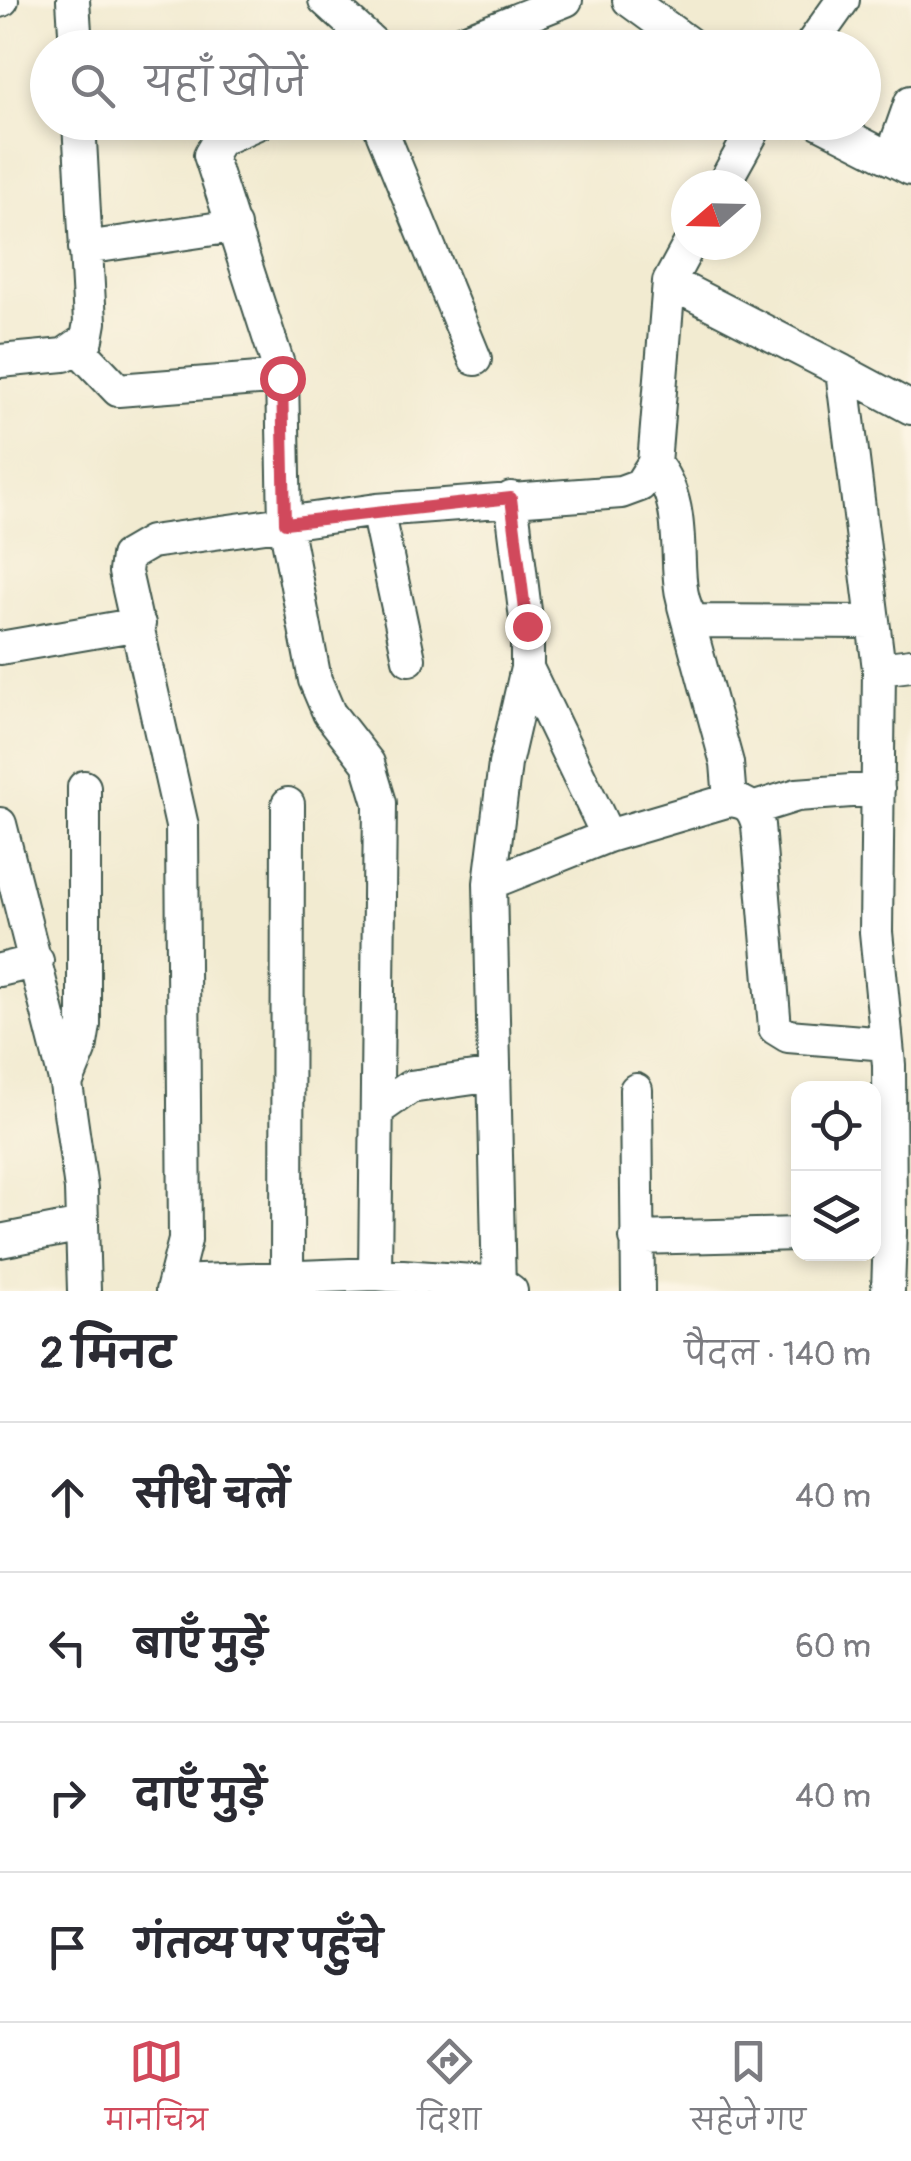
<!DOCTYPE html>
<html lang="hi">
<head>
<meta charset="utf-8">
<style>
	:root { --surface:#fff; --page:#f2f2f3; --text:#2b2b33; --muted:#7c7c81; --line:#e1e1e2; --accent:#d1495b }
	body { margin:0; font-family:Pangolin,"Playpen Sans Deva",sans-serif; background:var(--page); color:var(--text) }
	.controls { position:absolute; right:30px; bottom:30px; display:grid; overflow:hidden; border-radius:20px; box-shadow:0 5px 15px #0003 }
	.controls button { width:90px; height:90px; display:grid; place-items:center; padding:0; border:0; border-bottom:2px solid var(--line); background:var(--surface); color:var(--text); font:50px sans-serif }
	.compass { position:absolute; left:671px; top:170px; width:90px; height:90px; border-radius:50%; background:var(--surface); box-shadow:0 5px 15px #0003; rotate:250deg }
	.stop { position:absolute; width:30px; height:30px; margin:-22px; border:8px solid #d1495b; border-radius:50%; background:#fff }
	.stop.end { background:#d1495b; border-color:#fff; box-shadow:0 2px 10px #0008 }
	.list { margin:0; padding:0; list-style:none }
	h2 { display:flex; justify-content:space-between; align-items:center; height:130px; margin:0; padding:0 40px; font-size:42px }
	h2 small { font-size:32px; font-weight:400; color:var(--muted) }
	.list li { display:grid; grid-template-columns:65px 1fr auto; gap:30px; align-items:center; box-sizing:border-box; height:150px; padding:0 40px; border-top:2px solid var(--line) }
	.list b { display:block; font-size:38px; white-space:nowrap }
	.list em { font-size:32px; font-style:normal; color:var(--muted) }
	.icon { flex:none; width:55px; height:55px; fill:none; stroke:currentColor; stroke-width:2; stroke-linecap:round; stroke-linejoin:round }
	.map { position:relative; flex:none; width:911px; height:1291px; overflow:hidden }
	.search { position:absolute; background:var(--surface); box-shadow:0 5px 15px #0003; left:30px; right:30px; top:30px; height:110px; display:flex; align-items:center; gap:25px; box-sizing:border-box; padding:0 35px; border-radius:55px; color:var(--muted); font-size:38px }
	.sheet { height:730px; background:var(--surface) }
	nav { display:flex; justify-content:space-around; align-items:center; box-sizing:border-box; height:140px; border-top:2px solid var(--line); background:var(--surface); font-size:28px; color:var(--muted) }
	nav a { display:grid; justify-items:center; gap:5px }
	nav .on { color:var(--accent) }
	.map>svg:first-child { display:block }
</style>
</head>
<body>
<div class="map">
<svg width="911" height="1291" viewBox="0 0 911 1291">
	<rect width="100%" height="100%" fill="#fcf5e5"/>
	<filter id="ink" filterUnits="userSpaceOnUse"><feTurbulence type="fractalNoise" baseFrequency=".01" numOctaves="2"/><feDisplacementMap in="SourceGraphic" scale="20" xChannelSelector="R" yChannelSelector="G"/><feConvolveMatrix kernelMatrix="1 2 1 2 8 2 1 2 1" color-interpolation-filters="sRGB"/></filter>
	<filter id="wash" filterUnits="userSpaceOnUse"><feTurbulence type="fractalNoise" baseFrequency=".0048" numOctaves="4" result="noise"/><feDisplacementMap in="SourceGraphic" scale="40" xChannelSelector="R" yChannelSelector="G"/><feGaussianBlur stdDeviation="2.25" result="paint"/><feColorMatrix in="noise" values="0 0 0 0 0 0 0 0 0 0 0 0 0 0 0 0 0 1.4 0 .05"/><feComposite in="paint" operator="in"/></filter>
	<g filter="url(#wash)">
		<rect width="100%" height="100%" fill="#f2ebd1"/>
	</g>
	<g filter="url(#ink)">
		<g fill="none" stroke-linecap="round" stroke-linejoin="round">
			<g stroke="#3f574c" stroke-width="36">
				<path id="minor" d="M73 0 76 48
					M325 0 378 48
					M629 0 695 48
					M0 1 2 0
					M446 48 566 0
					M809 48 843 0
					M260 122 219 140 210 155 282 377 285 523 315 680 329 713 368 763 380 803 375 1274
					M378 122 475 359
					M819 122 911 169
					M891 159 911 102
					M723 185 758 122
					M85 248 234 226
					M669 282 842 371
					M78 348 118 390 282 377
					M0 361 64 355 87 339 90 322 79 122
					M654 463C696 514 664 587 694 621L873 622
					M377 510 409 659
					M684 606 727 763 730 800
					M0 648 139 624
					M527 668 608 836
					M879 669 911 665
					M752 809 797 795 878 789
					M0 824 66 1084 81 1189 84 1291
					M490 883 608 836 730 800C748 802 753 808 758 825L775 1028 788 1036 887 1044
					M0 970 37 961
					M66 1084 80 1050 84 1025V787
					M636 1090 638 1291
					M377 1110 410 1087 495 1075
					M874 1233H890L888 1291
					M890 1233 889 1065 876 932 879 669 842 371 911 408
					M636 1238 798 1234
					M0 1241 82 1225
					M287 1277 288 804
					M176 1282 375 1274 500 1283 511 1291
					M172 1291 185 1240 182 826 125 572 127 556 151 542 377 510 621 492 640 485 654 463 669 282 689 245
					M499 1291 490 883 505 764 527 668V627L511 498"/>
			</g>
			<use href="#minor" stroke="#fff" stroke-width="32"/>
		</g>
	</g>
	<g fill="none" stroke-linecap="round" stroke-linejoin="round" filter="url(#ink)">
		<path stroke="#d1495b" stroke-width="12" d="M282 378 285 523 511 498 527 626"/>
	</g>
</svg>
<div class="controls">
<button><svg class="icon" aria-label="locate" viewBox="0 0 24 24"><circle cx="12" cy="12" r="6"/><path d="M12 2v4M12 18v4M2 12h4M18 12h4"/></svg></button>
<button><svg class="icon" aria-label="layers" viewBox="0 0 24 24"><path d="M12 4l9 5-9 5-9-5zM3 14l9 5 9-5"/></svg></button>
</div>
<svg class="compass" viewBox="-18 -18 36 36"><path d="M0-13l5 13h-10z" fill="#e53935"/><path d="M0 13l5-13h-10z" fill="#7c7c81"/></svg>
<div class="stop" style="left:282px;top:378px"></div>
<div class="stop end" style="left:527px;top:626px"></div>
<div class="search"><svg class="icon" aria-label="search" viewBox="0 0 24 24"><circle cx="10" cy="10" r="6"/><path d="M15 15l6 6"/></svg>यहाँ खोजें</div>
</div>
<section class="sheet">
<h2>2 मिनट<small>पैदल · 140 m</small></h2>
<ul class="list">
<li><svg class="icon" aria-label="ahead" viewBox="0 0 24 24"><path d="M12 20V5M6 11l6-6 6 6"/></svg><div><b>सीधे चलें</b></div><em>40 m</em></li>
<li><svg class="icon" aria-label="left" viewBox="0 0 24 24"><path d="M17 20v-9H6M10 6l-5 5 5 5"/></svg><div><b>बाएँ मुड़ें</b></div><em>60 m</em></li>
<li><svg class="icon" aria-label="right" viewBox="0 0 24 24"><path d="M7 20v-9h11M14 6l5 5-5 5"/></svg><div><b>दाएँ मुड़ें</b></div><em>40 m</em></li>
<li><svg class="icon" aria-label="arrive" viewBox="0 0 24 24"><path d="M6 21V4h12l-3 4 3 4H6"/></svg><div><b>गंतव्य पर पहुँचे</b></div></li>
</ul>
</section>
<nav>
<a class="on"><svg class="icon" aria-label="map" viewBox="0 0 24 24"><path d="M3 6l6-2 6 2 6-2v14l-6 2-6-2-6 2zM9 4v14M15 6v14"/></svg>मानचित्र</a>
<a><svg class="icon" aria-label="directions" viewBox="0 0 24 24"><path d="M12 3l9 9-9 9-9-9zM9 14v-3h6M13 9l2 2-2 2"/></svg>दिशा</a>
<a><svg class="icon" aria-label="saved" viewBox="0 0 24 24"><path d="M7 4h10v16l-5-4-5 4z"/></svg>सहेजे गए</a>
</nav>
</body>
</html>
